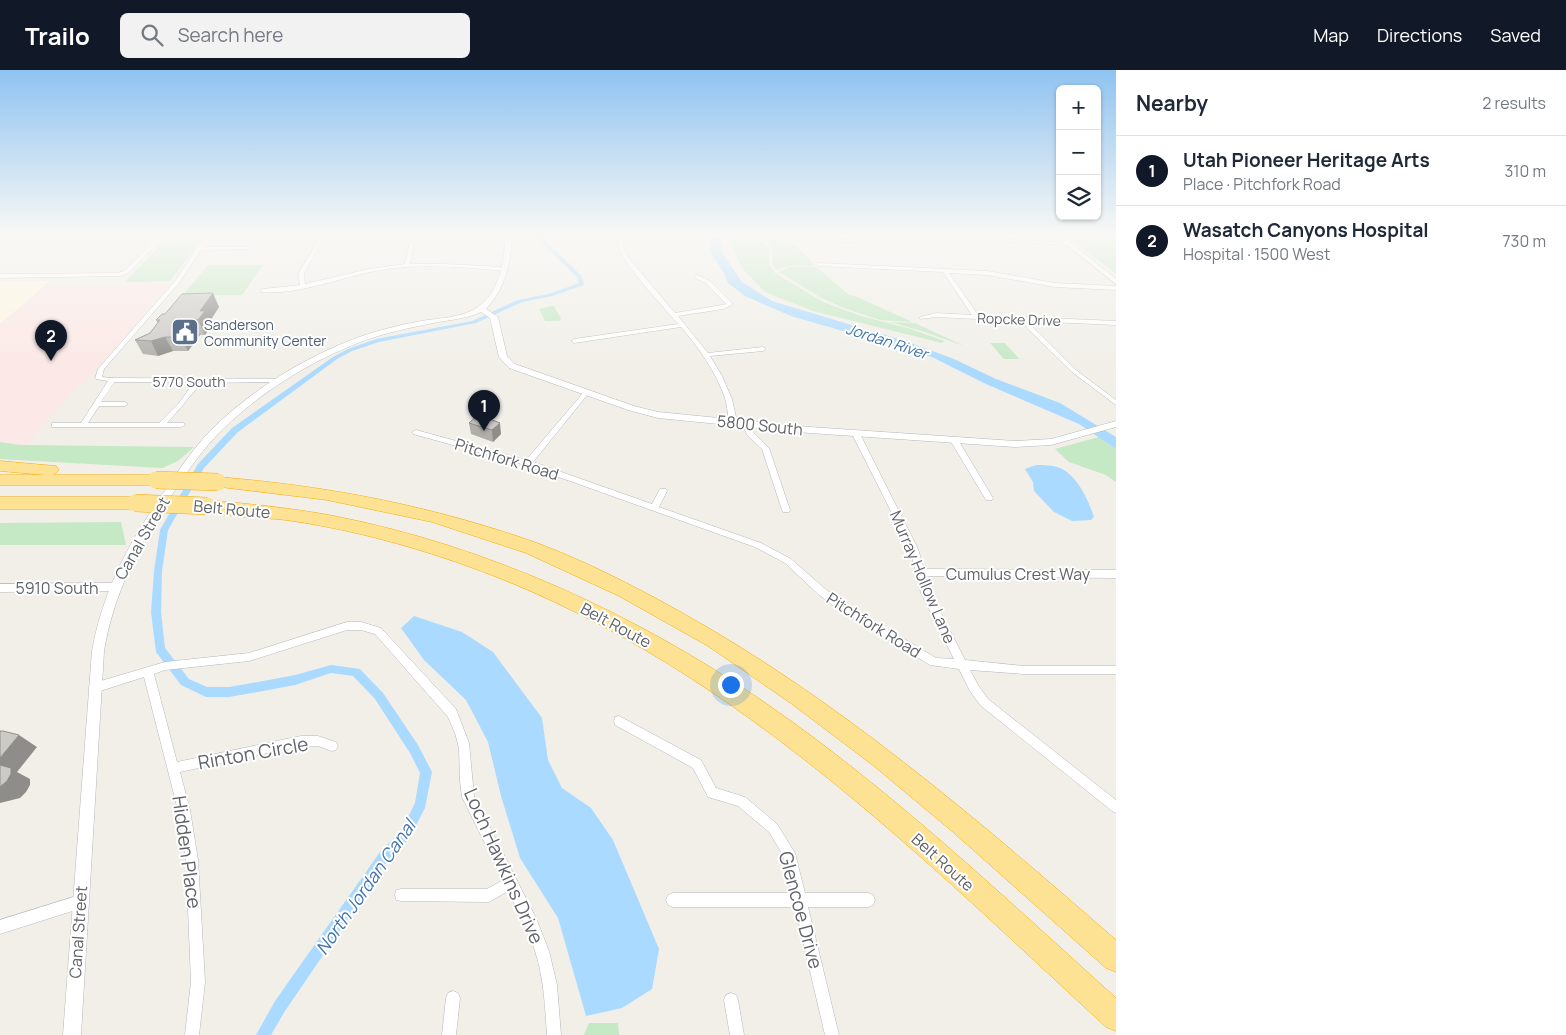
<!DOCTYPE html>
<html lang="en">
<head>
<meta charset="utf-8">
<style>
	:root { --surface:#fff; --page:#f2f2f3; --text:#1f2937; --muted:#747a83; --line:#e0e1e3; --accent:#111827 }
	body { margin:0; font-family:Manrope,sans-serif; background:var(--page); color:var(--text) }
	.controls { position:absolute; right:15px; top:15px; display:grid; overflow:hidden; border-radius:8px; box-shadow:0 1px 4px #0004 }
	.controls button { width:45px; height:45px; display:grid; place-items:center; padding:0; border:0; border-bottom:1px solid var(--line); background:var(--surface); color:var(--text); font:25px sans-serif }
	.you { position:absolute; left:730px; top:614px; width:18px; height:18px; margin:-12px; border:4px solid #fff; border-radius:50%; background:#1a73e8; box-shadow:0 0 0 8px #1a73e833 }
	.badge { display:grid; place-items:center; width:32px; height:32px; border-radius:50%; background:var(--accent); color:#fff; font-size:16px; font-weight:700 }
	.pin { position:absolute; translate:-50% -41px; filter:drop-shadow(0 1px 2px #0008) }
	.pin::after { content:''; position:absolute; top:26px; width:18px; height:15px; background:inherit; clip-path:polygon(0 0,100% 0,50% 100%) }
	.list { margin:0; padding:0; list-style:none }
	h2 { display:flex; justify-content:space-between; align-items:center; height:65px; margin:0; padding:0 20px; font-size:21px }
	h2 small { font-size:16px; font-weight:400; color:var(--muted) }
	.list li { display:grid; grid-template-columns:32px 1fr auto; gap:15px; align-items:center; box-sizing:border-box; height:70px; padding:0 20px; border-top:1px solid var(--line) }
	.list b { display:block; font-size:19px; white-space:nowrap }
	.list p { margin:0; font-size:16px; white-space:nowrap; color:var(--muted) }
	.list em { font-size:16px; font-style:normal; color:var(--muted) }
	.icon { flex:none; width:28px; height:28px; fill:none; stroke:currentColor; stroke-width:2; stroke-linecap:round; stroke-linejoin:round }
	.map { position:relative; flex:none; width:1116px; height:965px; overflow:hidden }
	header { display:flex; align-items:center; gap:30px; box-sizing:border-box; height:70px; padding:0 25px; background:var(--accent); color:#fff }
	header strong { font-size:24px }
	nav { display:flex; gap:28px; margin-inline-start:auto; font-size:18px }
	.search { width:350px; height:45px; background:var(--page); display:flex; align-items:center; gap:12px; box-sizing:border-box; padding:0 18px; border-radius:8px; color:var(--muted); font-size:19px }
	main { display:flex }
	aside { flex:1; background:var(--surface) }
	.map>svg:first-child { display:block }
</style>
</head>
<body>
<header>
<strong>Trailo</strong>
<div class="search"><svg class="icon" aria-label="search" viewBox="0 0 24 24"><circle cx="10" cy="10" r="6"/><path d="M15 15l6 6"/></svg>Search here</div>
<nav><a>Map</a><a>Directions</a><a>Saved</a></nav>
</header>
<main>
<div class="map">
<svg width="1116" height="965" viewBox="0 0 1116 965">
	<rect width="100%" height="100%" fill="#f1efe8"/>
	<path fill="#fef7e0" d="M0 211H50L0 254Z"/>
	<path fill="#fce8e6" d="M47 214H170L84 313 77 317 25 375 0 372V254Z"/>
	<path fill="#c5e8c5" d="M171 164H206L170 211 125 212Z
		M727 164H755C765 179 772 171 769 194L775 203 823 232 861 246 911 259 944 271 942 273 813 241 765 222 743 199Z
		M758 164C791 164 794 173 815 196H789L776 200 772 194C774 171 770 179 758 164Z
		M1075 166 1116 168V204L1069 167Z
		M208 195H263L242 225H183Z
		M790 197H817L849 225 855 226 912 252 880 250 841 237 818 226 779 202Z
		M551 236H554L561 249 559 251H545L539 239Z
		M890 252 915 253 964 276 922 261Z
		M990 273H1005L1019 289H1004Z
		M1099 367 1116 379V412L1106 405 1069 392 1055 379Z
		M0 372 20 375 194 377 178 391 162 398 0 389Z
		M121 452 126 475H0V453Z
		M589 953H618L619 965H584Z"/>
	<path fill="#aadaff" d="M709 164H718L723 184 742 212 772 231 908 272 954 289 996 309 1060 333 1116 367V379L1079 354 986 314 932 287 791 246 745 226 728 213 724 203 711 183Z
		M1036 395C1044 395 1053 395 1060 398 1077 405 1089 431 1094 447L1091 450 1072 451 1054 442 1034 421 1033 412 1025 399Z
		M414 546 462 562 493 582 542 648 548 690 562 718 591 738 613 770 659 879 652 919 622 938 586 946 558 848 520 788 501 726 488 672 466 630 424 590 401 558Z"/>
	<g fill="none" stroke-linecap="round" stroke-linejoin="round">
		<path fill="#aadaff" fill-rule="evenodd" d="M533 164H538L581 205 584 215 552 226 522 232 476 253 379 272 352 281 337 289 238 362 204 398 168 460 162 501 161 542 165 578 189 609 207 617H229L258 612 295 605 331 595 360 599 383 623 418 675 432 702 425 738 409 769 388 790 285 941 271 965H256L275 931 380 782 401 761 415 733 420 703 410 683 375 629 353 606 331 603 295 615 258 622 229 627H206L181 615 156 582 151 542 154 501 160 460 198 394 232 358 333 287 348 279 376 269 472 251 518 230 549 224 579 213 577 207Z"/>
		<g stroke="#b5b8bc" stroke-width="1">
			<path id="minor" d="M163 164H168L128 203 120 206 0 208V204L117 203 124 201 156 169 0 168V166L159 167Z
				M209 164H214L203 177H249L255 170 254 164H258L259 170 250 179 201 180 179 213 104 299 102 307 112 308 280 309 282 310V312L201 313 183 335 167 353H184L185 355 181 357H52V353H81L108 311 96 309 95 308 98 299 175 211 197 178ZM114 312H194L179 333 159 353H88L99 336H125L128 334 125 332H101Z
				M322 164H326L304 204 305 214 369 199 405 194 409 175 405 171H388V169H406L414 174 410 194H444L504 197 507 199 504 201C463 197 422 193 381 200 345 206 296 226 261 222V220L263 219 300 215 298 204Z
				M621 164H625L623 175 627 186 675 243 722 235 726 234 706 213 695 208V206L697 205 710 211 732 233V235L723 239 678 246 708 283 763 277 766 279 763 281 710 286 722 306 732 329 737 352 736 354H730L729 352C728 344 727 336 725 328 716 302 699 278 681 257L574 273 571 271 574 269 678 254C666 239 621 193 619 176 618 172 620 168 621 164Z
				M877 164H881L883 172 873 173 790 170 788 169 790 168 873 171 878 170Z
				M925 165 1068 173 1070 174 1068 175 923 167V166Z
				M820 193 987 201 1055 213 1116 216V220L1055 217 987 205 949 203 978 245 1116 251V255L1027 251 1076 300 1116 330V335L1072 302 1020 251 936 247 920 249V247L936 243 972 245 943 202 818 196V194Z
				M586 321 588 322V324L533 392 652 434 660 419H666L667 421 659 437 761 473 791 489 824 518 844 533 936 588 954 589 921 523 910 479 852 364 853 362H859L860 364 918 479 924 499 1116 500V508L926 506 931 523 965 590 1024 596H1116V604H1024L970 600 978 615 988 629 1116 730V743L1112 741 980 635 970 621 959 599 930 595 838 539 818 524 785 493 755 477 525 395 413 364 412 362 416 360 526 390 584 322Z
				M744 352H750L753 362 769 378 790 440 789 442H783L782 440 762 379 747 365 743 354Z
				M951 368H957L993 428 992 430H986L950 370Z
				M113 513 116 514 118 517 116 520 113 521 0 522V514Z
				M347 552H361L381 558 456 639 469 673 474 726 536 848 549 881 557 915 561 965H547C545 937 544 908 535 881 529 860 518 841 508 821L489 832 401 831 396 830 395 825 396 820 401 819H487L503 810 462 727 460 711 459 678 455 663 448 647 375 564 361 560H347L249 591 165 600 154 604 177 692 301 666H318L336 672 338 676 336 680 332 681 318 676H301L180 702 190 740 198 790 205 912 199 965H185L191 912 186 790 178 740 144 607 94 623 90 621 89 618 90 615 94 613 165 592 249 583Z
				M619 646 701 690 716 718 745 727 777 754 795 783 805 823H868L873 825 875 830 873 835 868 837H808L839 965H825L795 837H673L668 835 666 830 668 825 673 823H792L783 785 769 762 738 736 708 727 693 698 615 655 614 651 615 647Z
				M80 825 85 827 87 832 85 837 0 864V850Z
				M453 921 458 923 460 928 456 965H442L446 928 448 923Z
				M731 923 736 925 738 930 744 965H730L724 930 726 925Z"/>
		</g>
		<g stroke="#b5b8bc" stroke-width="1">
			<path id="tertiary" d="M506 164H512C511 192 506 218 486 239L498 247 507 286 515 294 634 336 658 342 810 357 1015 371 1051 369 1116 351V357L1051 375 1015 377 810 363 658 348 628 340 509 298 499 287 490 248 481 242C466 249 449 250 433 253 409 258 385 263 363 271 310 291 257 324 217 365 197 386 181 411 165 435 136 481 113 527 104 581L81 965H63L92 581C102 526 125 479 156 434 173 409 189 383 210 361 251 320 305 287 359 267 379 260 400 255 421 251 439 248 464 248 479 236 501 220 504 189 506 164Z
				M1053 164H1060L1116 209V214Z
				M1107 164H1116V166Z"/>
		</g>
		<g stroke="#f9ab00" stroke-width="1">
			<path id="motorway" d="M0 391 56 396 59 400 53 405H156L162 406 164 410 162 414 156 415H0V405H45L0 401Z
				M218 407C329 416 432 436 537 473 585 491 632 515 677 540 838 629 978 750 1116 870V902L1106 898 953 762 874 696 792 634 708 576 619 526 526 483 432 452 327 430 212 416 210 412 212 408Z
				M0 427H135L141 429 143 433 141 437 135 439H0Z
				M207 430C249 434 292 438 334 446 487 476 633 543 761 630 888 717 1002 825 1116 928V961L1106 957C901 768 705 570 432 484 385 469 336 457 286 450 259 447 227 448 201 440L199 436 201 432Z"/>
		</g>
		<use href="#minor" fill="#fff" fill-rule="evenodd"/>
		<use href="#tertiary" fill="#fff" fill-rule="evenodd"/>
		<use href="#motorway" fill="#fde293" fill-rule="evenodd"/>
		<g stroke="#f9ab00" stroke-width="18" stroke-linecap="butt">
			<path id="motorway-bridge" d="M156 410 218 412
				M135 433 207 436"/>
		</g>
		<use href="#motorway-bridge" stroke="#fde293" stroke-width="17"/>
	</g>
	<path fill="#afaea9" d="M219 237 210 251 212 255 205 265H200L188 281H173L158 286 143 284 135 270 150 263 158 254 156 250Z
		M489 346V349L501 364 493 372 471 364 469 353Z"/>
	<path fill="#8f8d8a" d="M213 223 219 237 210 251 212 255 205 265 198 250 200 241Z
		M193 250 200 265 188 281 181 267Z
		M165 267 173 281 158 286 151 271Z
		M500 353 501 364 493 372 492 360Z
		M19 665 37 677 17 702 30 709V715L26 722 20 728 0 733V688Z"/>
	<path fill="#cccac5" stroke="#8f8d8a" d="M213 223 200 241H205L198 250H193L181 267H165L151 271 135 270 150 263 160 250H156L162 244H165L182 224Z
		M480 343 489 346 487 348 500 353 492 360 469 353Z
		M0 661H3L19 665 0 688Z
		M0 695 11 698V704L7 711 0 717Z"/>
	<linearGradient id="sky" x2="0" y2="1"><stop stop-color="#8fc3f1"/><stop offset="0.55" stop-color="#f9f8f5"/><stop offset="1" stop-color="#f9f8f5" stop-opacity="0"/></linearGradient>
	<rect width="1116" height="299" fill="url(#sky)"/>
	<defs>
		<g id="civic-square" transform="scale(1.4375)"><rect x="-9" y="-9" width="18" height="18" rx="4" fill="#5c6f8a" stroke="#fff"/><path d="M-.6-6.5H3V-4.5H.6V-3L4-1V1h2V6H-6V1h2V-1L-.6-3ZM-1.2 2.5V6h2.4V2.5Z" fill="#fff"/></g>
	</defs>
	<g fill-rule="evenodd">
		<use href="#civic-square" x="185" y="262"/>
	</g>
	<g text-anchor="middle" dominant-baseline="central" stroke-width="4" stroke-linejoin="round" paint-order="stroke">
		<g font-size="14" fill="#5f6368" stroke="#fff">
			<text transform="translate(1019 249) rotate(2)">Ropcke Drive</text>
			<text x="189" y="311">5770 South</text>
		</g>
		<g font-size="14" fill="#4e5e75" stroke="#fff" text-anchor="start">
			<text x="204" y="254">Sanderson<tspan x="204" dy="16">Community Center</tspan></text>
		</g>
		<g font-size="15" font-style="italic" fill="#4174aa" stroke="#fff">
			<text transform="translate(887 271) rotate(18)">Jordan River</text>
		</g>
		<g font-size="16" fill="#5f6368" stroke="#fff">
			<text transform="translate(760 355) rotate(6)">5800 South</text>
			<text transform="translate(507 389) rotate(17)">Pitchfork Road</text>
			<text transform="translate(232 439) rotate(5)">Belt Route</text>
			<text transform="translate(142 468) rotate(-60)">Canal Street</text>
			<text x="1018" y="504">Cumulus Crest Way</text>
			<text transform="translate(923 507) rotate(67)">Murray Hollow Lane</text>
			<text x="57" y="518">5910 South</text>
			<text transform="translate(616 555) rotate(28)">Belt Route</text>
			<text transform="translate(874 555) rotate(32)">Pitchfork Road</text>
			<text transform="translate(943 792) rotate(42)">Belt Route</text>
			<text transform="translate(78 862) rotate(-86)">Canal Street</text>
		</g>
		<g font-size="18" font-style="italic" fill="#4174aa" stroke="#fff">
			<text transform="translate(365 817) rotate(-55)">North Jordan Canal</text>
		</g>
		<g font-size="19" fill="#5f6368" stroke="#fff">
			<text transform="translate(253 683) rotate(-10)">Rinton Circle</text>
			<text transform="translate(187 782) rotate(82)">Hidden Place</text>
			<text transform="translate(504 796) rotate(66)">Loch Hawkins Drive</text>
			<text transform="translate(801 840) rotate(75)">Glencoe Drive</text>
		</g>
	</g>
</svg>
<div class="controls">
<button>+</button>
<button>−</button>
<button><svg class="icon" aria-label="layers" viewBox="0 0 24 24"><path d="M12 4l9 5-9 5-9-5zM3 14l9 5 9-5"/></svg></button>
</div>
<div class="you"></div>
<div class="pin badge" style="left:484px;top:361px">1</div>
<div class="pin badge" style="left:51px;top:291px">2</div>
</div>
<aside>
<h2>Nearby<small>2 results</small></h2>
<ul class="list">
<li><span class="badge">1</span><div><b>Utah Pioneer Heritage Arts</b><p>Place · Pitchfork Road</p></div><em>310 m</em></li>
<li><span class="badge">2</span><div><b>Wasatch Canyons Hospital</b><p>Hospital · 1500 West</p></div><em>730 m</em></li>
</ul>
</aside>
</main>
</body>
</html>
